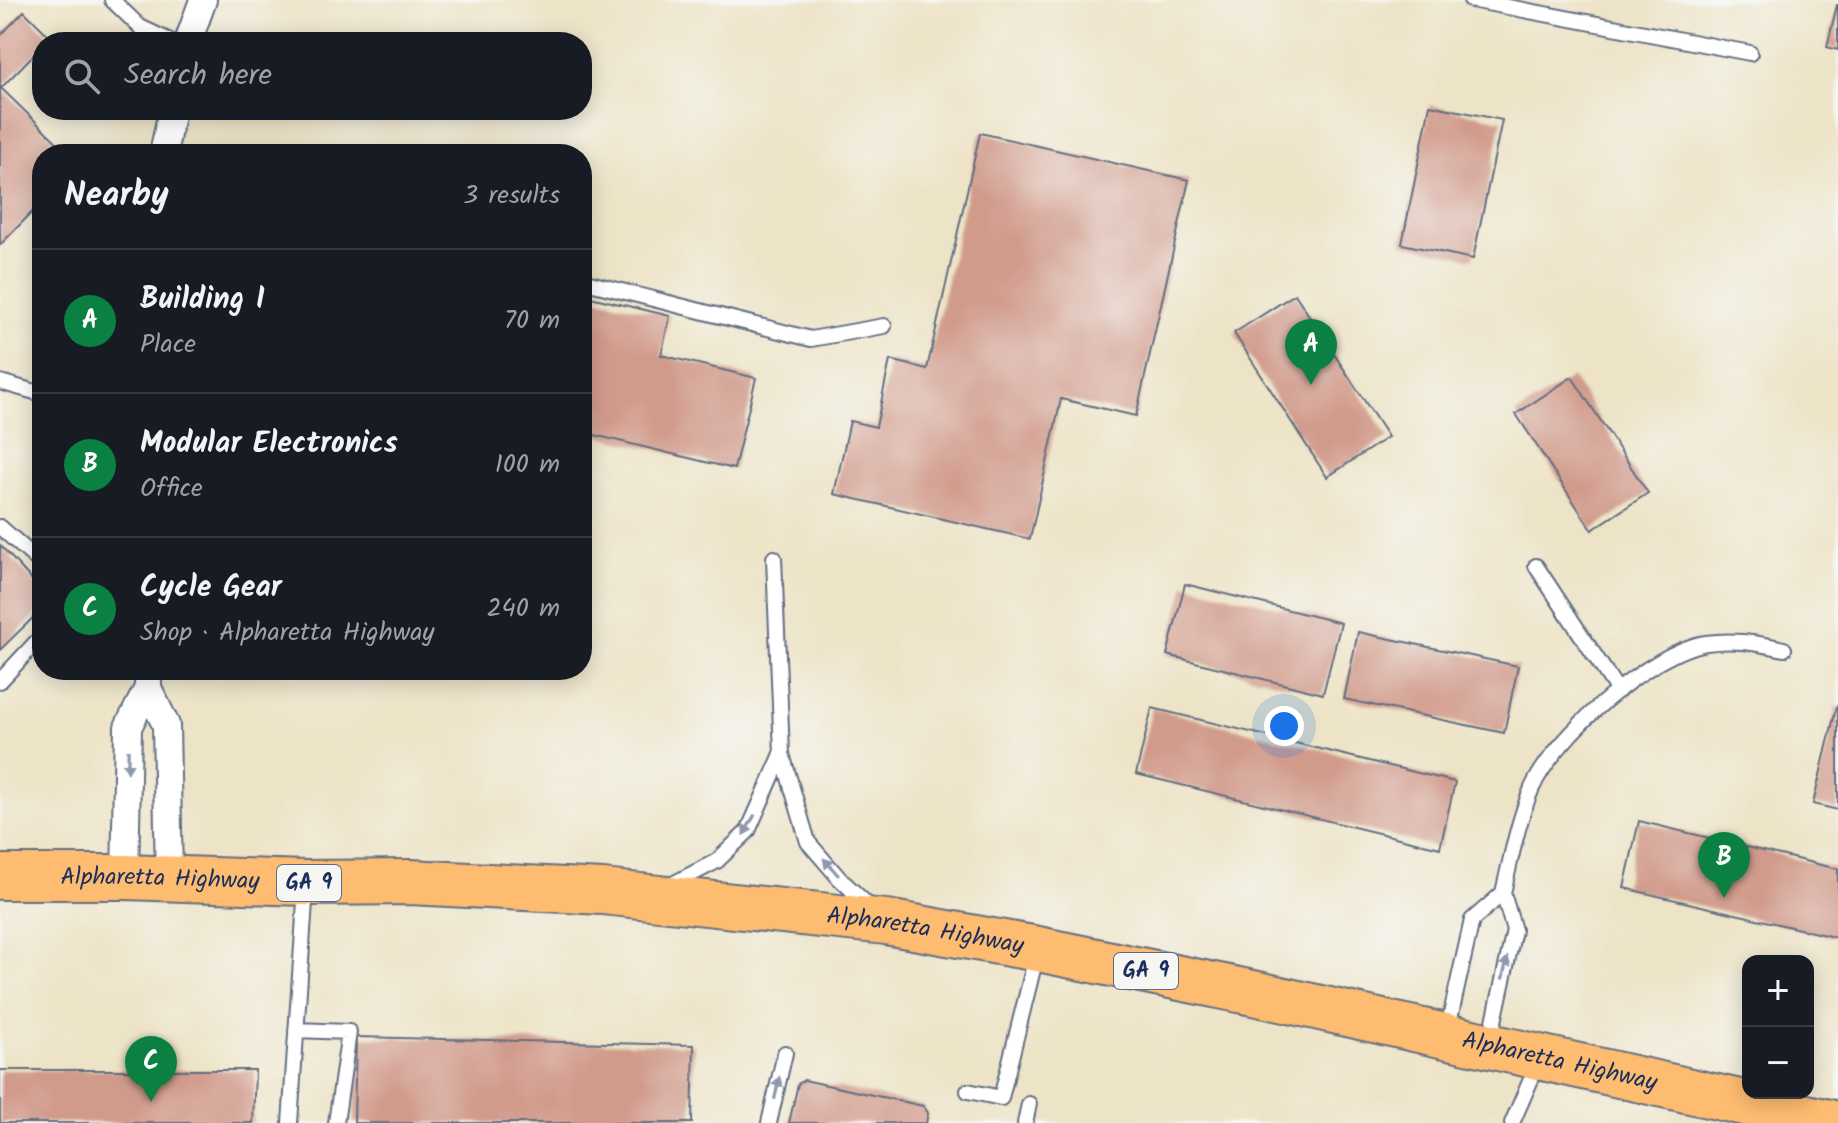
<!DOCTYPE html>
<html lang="en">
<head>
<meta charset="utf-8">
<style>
	:root { --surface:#171b24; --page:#20242c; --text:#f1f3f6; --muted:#9ea1a6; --line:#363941; --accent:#0b8043 }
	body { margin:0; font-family:Kalam,sans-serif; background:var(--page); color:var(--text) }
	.controls { position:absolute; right:24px; bottom:24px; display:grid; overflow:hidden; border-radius:16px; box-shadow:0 4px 20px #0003 }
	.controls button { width:72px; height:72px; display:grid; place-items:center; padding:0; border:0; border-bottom:2px solid var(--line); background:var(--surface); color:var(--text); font:40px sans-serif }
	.you { position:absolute; left:1284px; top:726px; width:28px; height:28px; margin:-20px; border:6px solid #fff; border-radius:50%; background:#1a73e8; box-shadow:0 0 0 12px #1a73e833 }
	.badge { display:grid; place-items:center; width:52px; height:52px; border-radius:50%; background:var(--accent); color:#fff; font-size:26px; font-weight:700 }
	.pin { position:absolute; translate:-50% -66px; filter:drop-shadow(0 2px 4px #0008) }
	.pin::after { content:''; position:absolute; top:42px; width:28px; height:24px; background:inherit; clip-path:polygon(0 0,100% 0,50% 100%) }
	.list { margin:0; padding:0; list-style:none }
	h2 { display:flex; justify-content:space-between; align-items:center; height:104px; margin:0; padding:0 32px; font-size:34px }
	h2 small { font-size:26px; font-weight:400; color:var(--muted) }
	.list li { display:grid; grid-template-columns:52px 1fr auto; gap:24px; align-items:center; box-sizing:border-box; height:144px; padding:0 32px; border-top:2px solid var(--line) }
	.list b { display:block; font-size:30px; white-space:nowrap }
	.list p { margin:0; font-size:26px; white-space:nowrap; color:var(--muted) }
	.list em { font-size:26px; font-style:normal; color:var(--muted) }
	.icon { flex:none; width:44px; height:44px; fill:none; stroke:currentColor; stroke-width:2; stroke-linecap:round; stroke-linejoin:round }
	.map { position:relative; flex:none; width:1838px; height:1123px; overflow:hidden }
	.search { position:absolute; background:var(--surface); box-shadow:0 4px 20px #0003; left:32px; top:32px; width:560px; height:88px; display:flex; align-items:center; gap:20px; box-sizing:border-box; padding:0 28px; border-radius:32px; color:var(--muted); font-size:30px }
	.panel { position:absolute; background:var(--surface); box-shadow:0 4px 20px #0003; left:32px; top:144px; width:560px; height:536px; border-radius:32px }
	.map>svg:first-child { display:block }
</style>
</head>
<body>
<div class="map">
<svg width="1838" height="1123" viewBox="0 0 1838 1123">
	<rect width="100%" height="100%" fill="#f6f6f2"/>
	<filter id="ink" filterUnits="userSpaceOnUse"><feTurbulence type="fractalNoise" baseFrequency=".0125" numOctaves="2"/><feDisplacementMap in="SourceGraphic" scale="16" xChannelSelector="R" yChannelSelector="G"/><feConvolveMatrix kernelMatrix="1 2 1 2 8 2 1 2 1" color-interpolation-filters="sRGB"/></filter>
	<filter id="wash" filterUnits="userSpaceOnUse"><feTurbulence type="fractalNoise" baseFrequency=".006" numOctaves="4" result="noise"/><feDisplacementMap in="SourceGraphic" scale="32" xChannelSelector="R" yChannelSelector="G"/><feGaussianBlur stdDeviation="1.8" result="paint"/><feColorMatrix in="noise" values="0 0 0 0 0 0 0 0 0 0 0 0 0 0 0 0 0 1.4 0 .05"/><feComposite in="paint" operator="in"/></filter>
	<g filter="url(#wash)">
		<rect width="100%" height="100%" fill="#ede3c6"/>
		<g id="blocks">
			<path fill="#d19b8c" d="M1837 5H1838V50L1827 47Z
				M24 11 50 37 42 42V46L1 88 69 154H42V202L0 245V36Z
				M1430 105 1502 120 1473 259 1402 244Z
				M980 133 1189 180 1136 416 1061 399 1030 539 834 494 850 421 876 427 890 360 927 369Z
				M1295 294 1388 437 1327 477 1234 333Z
				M582 295 670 316 661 355 756 378 734 469 582 432Z
				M1572 377 1648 493 1592 530 1516 414Z
				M0 545 42 591V609L0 650Z
				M1185 584 1341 623 1323 694 1167 655Z
				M1358 632 1518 666 1504 733 1344 699Z
				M1837 705H1838V810L1813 804Z
				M1152 708 1455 782 1440 848 1136 774Z
				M1639 821 1838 869V938L1624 888Z
				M356 1037 694 1045 692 1123H354Z
				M0 1070H255L253 1123H0Z
				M804 1080 923 1106 928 1113 926 1123H789L798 1084Z"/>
		</g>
	</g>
	<g filter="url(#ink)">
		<use href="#blocks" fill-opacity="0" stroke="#646e82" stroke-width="2"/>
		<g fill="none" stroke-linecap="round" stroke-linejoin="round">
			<g stroke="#646e82" stroke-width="18">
				<path id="service" d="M112 0 140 27 172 42
					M1471 0 1750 53
					M582 281 811 339 884 326
					M0 382 42 394
					M0 527 42 564
					M774 558 782 754 808 842 839 878 871 908
					M1536 566 1618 691
					M0 681 42 636
					M667 887 717 861 748 831 782 754
					M1503 893C1511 858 1518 821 1532 788 1555 737 1650 652 1706 643 1734 639 1758 643 1784 649
					M296 1030 349 1032 336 1123
					M1447 1032 1472 920 1503 893 1514 930 1490 1040
					M968 1091 1001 1098 1037 953
					M290 1123 306 887
					M769 1123 785 1053
					M1025 1123 1029 1104
					M1512 1123 1539 1061"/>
			</g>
			<g stroke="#646e82" stroke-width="30">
				<path id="minor" d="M188 42 203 0
					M163 154 172 110
					M148 670V688L166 725 169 878
					M125 877 128 727 148 688"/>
			</g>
			<g stroke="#646e82" stroke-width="48">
				<g id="trunk">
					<path id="s1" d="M0 877H125L306 883 410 882 603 892 886 922 1038 949 1258 994 1833 1123"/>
				</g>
			</g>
			<use href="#service" stroke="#fff" stroke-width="14"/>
			<use href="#minor" stroke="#fff" stroke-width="26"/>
			<use href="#trunk" stroke="#fdbc6f" stroke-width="44"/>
		</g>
		<defs><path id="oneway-solid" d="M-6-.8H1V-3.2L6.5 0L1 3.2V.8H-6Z" transform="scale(2)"/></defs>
		<g fill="#8d97ae">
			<use href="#oneway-solid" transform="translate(128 761) rotate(91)"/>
			<use href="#oneway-solid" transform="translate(749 825) rotate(120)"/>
			<use href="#oneway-solid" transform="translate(831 867) rotate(-131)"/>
			<use href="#oneway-solid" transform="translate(1505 968) rotate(-77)"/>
			<use href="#oneway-solid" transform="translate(777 1088) rotate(-78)"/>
		</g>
	</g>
	<g text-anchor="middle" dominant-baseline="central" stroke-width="6" stroke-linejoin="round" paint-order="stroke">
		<g fill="#f6f6f2" stroke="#5d6b8a" stroke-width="2">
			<rect x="277" y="865" width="64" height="36" rx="6"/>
			<rect x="1114" y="953" width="64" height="36" rx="6"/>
		</g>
		<g font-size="22" font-weight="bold" fill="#1b2f5e">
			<text x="309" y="883">GA 9</text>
			<text x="1146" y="971">GA 9</text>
		</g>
		<g font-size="24" fill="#1b2f5e" stroke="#f6f6f2">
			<text stroke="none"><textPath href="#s1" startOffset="160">Alpharetta Highway</textPath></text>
			<text stroke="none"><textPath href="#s1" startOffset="928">Alpharetta Highway</textPath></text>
			<text stroke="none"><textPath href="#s1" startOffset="1576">Alpharetta Highway</textPath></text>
		</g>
	</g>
</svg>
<div class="controls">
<button>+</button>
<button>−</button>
</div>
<div class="you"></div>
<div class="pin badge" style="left:1311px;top:385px">A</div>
<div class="pin badge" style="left:1724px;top:898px">B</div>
<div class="pin badge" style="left:151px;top:1102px">C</div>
<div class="search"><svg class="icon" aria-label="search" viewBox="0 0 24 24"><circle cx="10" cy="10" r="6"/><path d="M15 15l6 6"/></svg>Search here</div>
<section class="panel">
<h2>Nearby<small>3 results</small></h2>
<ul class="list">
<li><span class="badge">A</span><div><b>Building I</b><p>Place</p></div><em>70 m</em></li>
<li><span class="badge">B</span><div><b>Modular Electronics</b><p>Office</p></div><em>100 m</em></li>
<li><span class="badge">C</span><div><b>Cycle Gear</b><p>Shop · Alpharetta Highway</p></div><em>240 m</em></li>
</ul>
</section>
</div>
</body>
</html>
